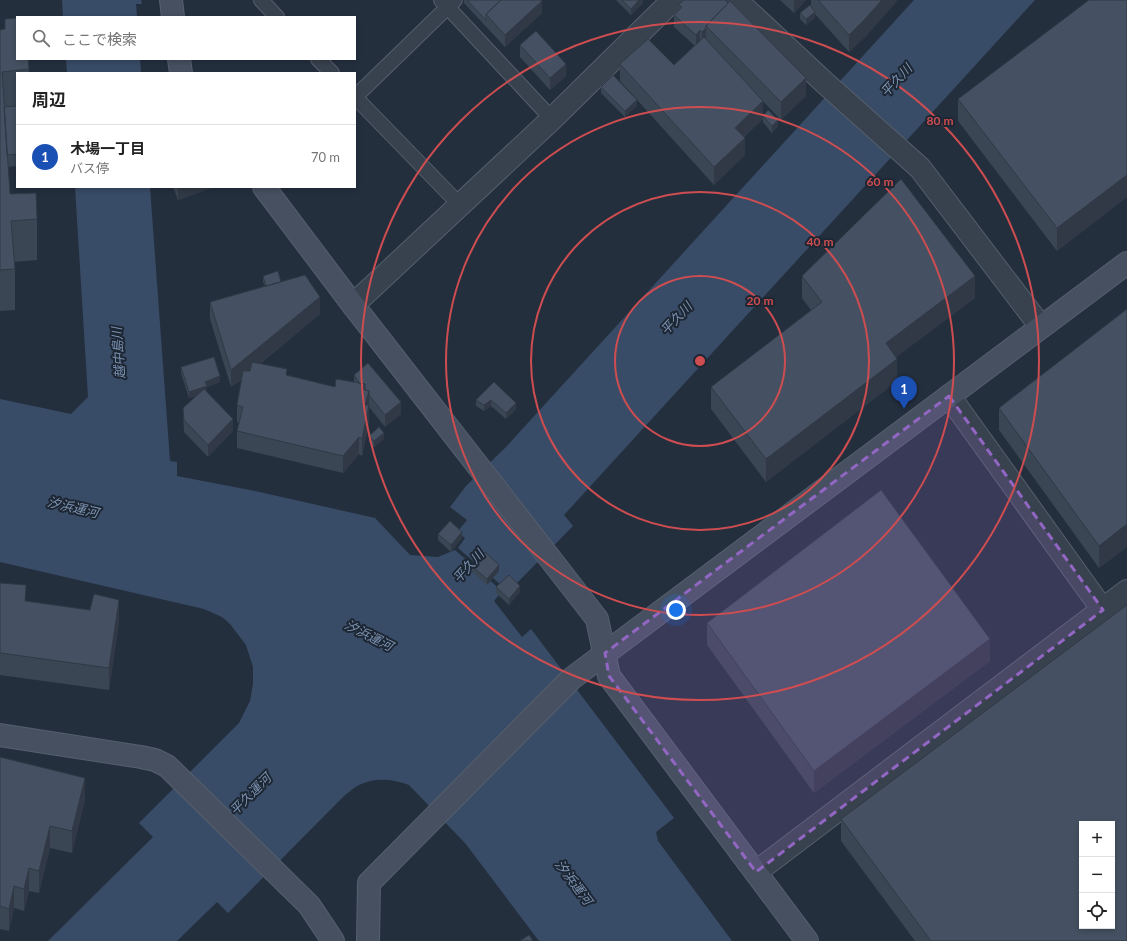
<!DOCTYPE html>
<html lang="ja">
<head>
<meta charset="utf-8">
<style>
	:root { --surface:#fff; --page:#f6f6f6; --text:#222; --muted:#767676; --line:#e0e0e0; --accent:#db2777 }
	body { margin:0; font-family:Lato,"Noto Sans JP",sans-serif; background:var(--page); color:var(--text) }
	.controls { position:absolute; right:12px; bottom:12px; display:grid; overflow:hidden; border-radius:0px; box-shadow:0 2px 6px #0003 }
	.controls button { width:36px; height:36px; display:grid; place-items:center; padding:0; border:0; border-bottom:1px solid var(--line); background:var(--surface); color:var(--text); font:20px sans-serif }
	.you { position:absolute; left:676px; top:610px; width:14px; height:14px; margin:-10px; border:3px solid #fff; border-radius:50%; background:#1a73e8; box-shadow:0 0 0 6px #1a73e833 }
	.badge { display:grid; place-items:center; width:26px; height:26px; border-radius:50%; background:var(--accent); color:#fff; font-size:13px; font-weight:700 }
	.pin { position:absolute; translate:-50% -33px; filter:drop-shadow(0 1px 2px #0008) }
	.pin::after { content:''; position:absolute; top:21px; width:14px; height:12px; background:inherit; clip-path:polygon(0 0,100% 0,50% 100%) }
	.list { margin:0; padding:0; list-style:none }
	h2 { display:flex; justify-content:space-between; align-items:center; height:52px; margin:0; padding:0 16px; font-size:17px }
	h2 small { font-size:13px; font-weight:400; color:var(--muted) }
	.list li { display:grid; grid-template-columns:26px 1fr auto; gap:12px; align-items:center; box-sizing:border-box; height:64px; padding:0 16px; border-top:1px solid var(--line) }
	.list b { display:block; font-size:15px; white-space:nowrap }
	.list p { margin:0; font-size:13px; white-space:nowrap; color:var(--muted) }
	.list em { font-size:13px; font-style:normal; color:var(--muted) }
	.icon { flex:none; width:22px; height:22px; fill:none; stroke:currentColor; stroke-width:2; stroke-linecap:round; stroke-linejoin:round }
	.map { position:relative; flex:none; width:1127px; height:941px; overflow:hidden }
	.search { position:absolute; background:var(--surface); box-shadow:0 2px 6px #0003; left:16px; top:16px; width:340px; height:44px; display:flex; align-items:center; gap:10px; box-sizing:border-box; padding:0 14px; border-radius:0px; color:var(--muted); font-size:15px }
	.panel { position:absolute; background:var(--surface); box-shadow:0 2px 6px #0003; left:16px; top:72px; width:340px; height:116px; border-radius:0px }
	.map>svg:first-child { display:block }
</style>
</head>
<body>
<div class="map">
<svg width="1127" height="941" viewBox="0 0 1127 941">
	<rect width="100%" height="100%" fill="#242f3e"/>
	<path fill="#394c67" d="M62 0H141L142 4H136L137 17H63Z
		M914 0H1035L564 515 573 526 516 584 501 585 458 548 465 538 457 532 467 520 450 507 466 486 506 447Z
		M66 59H140L141 73H67Z
		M75 187H150L170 461 177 462V476L255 491 375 518 410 555 438 557 455 550 502 591 494 601 522 637 531 629 674 818 656 832 658 841 732 941H539L465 843 409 785C393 779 375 777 359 785 353 788 348 793 343 797L228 913 217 902 177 941H48L153 837 139 823 239 723 250 701 253 684V667L246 645 230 624 222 617 204 609 0 562V399L71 414 88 397Z"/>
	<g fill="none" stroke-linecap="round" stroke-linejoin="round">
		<g stroke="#565f6c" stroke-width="16">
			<path id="lane" d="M261 0 277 17
				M441 0 552 119
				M318 59 332 73
				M355 97 460 205
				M355 97 455 0"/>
		</g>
		<g stroke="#565f6c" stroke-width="24">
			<path id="street" d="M736 0 825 83 920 168 1041 327
				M353 305 552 119 673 0
				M949 396 1103 610
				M756 872 1127 591"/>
		</g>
		<g stroke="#565f6c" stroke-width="24">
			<path id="secondary" d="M171 0 173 17
				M179 59 181 73
				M264 187 353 305 597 619 609 676 807 941
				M0 735 141 757 155 760 167 766 309 905 333 941
				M368 941 369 883 571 679 1127 263"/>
		</g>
		<use href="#lane" stroke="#38414e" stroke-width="14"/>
		<use href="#street" stroke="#38414e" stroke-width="22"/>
		<use href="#secondary" stroke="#465061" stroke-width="22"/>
	</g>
	<path fill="#3b4654" d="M464 0H541L542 13 505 47 464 3Z
		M616 0H643V3L631 15Z
		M780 0H806L794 13Z
		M811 0H897V1L865 37 849 52 815 14V18L806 25 800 19V13L811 6Z
		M1127 0V197L1057 251 958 121V99Z
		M678 5 806 96 781 120 755 93 763 119 744 137 745 155 714 185 620 81V64L674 65 695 46 674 27V15L678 11Z
		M5 19 29 69V73H17V166L8 167 10 194 37 219V260L14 262 15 269V310L0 311V30L5 29Z
		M520 45 566 76 550 90 520 57Z
		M601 87 637 106 625 117 601 93Z
		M763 116 778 126 772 133 763 122Z
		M173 187H211V188L178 200Z
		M263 276 281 282 320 314 260 364 287 376 335 387 354 382V375L401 414 385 427 369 407V423L362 456 359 454 343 473 237 448V431L239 423 237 422V405L242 379 231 387 210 319V302L265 286 263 282Z
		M802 276 975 298 896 357 897 381 766 482 711 409V387L811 310 802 298Z
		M1127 309V547L1099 568 999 430V408Z
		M181 367 220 382 207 387V392L233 431 208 457 184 432 183 408 196 396 189 398 181 373Z
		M494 382 516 409 506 419 491 406 484 411 476 406V400Z
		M369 436 384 439 374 447 369 442Z
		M438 534 462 538 451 552 438 540Z
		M472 566 499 571 487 585 472 572Z
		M0 583 26 601 119 622 109 690 0 675Z
		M496 587 520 592 509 605 496 593Z
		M707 623 990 661 814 793 707 645Z
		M0 757 85 800 72 853 50 848 39 893 29 891 24 911 14 908 9 931 0 929Z
		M841 819 1127 941H915L841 841Z"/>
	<path fill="#303945" d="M639 0H643V3L631 15V9Z
		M794 0H806L794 13Z
		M882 0H897V1L865 37 849 52V35Z
		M542 1V13L505 47V35Z
		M815 12V18L806 25V19Z
		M706 28V40L702 44V32Z
		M700 30V42L696 47V35Z
		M566 64V76L550 90V78Z
		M806 78V96L781 120V102Z
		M637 100V106L625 117V111Z
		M763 101V119L735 146V128Z
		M778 120V126L772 133V126Z
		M745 138V155L714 185V167Z
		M1127 175V197L1057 251V228Z
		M181 187H211V188L178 200V188Z
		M975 276V298L886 365V343Z
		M320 297V314L231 387V370Z
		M897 359V381L766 482V459Z
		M220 376V382L207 387V392L189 398V392L205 382Z
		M369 391V423L362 456V439L365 405Z
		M491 400V406L484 411V405Z
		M401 402V414L385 427V415Z
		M516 403V409L506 419V413Z
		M233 419V431L208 457V445Z
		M384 433V439L374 447V441Z
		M359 437V454L343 473V456Z
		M1127 524V547L1099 568V546Z
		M462 532V538L451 552V545Z
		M499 565V571L487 585V579Z
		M520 586V592L509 605V599Z
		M119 600V622L109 690V668Z
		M990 639V661L814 793V771Z
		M85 778V800L72 853V831Z
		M50 826V848L39 893V871Z
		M29 868V891L24 911V889Z
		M14 886V908L9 931V909Z"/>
	<path fill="#455162" stroke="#303945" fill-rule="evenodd" d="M467 0H501L486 14V20Z
		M501 0H541L542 1 505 35 486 14Z
		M622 0H639L631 9Z
		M684 0H725L728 3 706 26V28L702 32 700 30 696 35 674 15 682 7 678 5Z
		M818 0H882L865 19 849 35Z
		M1089 0H1127V175L1057 228 958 99Z
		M730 1 806 78 781 102 706 26Z
		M810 5 815 12 806 19 800 13Z
		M17 18V59H28L29 69 2 72 10 194 36 193 37 219 11 221 15 269 0 270V30L5 29V19Z
		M536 31 566 64 550 78 520 45Z
		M704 37 763 101 735 128 745 138 714 167 620 64 648 39 674 65Z
		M613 75 637 100 625 111 601 87Z
		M17 106V154L7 155 4 107Z
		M768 110 778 120 772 126 763 116Z
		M901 179 975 276 886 343 897 359 766 459 711 387 822 302 802 276Z
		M278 271 281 282 266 286 263 276Z
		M305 275 320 297 231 370 210 302Z
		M1127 309V524L1099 546 999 408Z
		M214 357 220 376 205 382 207 386 189 392 181 367Z
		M252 362 287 369 286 375 335 387 336 379 365 384 363 389 369 391 365 405H369L362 439 359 437 343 456 237 431 243 407 237 405 243 371H250Z
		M368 363 401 402 385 415 369 395V391L365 390V384H360L354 375Z
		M494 382 516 403 506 413 491 400 484 405 476 400Z
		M204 389 233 419 208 445 184 420 183 408Z
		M379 427 384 433 374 441 369 436Z
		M881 490 990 639 814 771 707 623Z
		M450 521 462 532 451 545 438 534Z
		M485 552 499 565 487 579 472 566Z
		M509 575 520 586 509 599 496 587Z
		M0 583 26 585 25 601 90 610 94 594 119 600 109 668 0 653Z
		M1127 605V941H931L841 819ZM1082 824H1112V926H1082Z
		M0 757 85 778 72 831 50 826 39 871 29 868 24 889 14 886 9 909 0 906Z
		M529 935 533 941H520Z"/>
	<path fill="#9266c3" fill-opacity="0.2" stroke="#9266c3" stroke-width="3" stroke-dasharray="8 5" stroke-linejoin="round" d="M949 396 1103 610 756 872 609 676 605 653Z"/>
	<g fill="none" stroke="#ce4d50" stroke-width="2">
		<circle cx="700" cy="361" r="85"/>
		<circle cx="700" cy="361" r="169"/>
		<circle cx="700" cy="361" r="254"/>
		<circle cx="700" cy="361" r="339"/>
	</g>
	<g text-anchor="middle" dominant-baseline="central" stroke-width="4" stroke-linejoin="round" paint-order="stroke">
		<g font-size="13" font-style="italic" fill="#7c92b1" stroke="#1d2633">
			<text transform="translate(896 80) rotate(-47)">平久川</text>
			<text transform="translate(676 318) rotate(-47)">平久川</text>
			<text transform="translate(118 353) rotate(-94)">越中島川</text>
			<text transform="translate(73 507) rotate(13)">汐浜運河</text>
			<text transform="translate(468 566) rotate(-48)">平久川</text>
			<text transform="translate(369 635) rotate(27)">汐浜運河</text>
			<text transform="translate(250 794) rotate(-45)">平久運河</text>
			<text transform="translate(574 882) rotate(53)">汐浜運河</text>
		</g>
	</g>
	<circle cx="700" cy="361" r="6" fill="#ce4d50" stroke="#1d2633" stroke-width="2"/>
	<g font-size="12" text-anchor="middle" font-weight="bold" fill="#ce4d50" stroke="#1d2633" stroke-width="4" stroke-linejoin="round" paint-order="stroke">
		<text x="940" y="125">80 m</text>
		<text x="880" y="186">60 m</text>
		<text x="820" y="246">40 m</text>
		<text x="760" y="305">20 m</text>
	</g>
</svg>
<div class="controls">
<button>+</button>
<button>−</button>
<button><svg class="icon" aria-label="locate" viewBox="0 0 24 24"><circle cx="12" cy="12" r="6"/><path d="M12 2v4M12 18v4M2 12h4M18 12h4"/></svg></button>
</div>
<div class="you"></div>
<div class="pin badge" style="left:904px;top:409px;background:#1a4fb4">1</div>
<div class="search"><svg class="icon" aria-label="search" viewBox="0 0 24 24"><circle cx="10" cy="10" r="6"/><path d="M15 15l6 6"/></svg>ここで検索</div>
<section class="panel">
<h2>周辺<small></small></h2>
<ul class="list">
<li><span class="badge" style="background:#1a4fb4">1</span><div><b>木場一丁目</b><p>バス停</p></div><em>70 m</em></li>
</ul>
</section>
</div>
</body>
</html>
